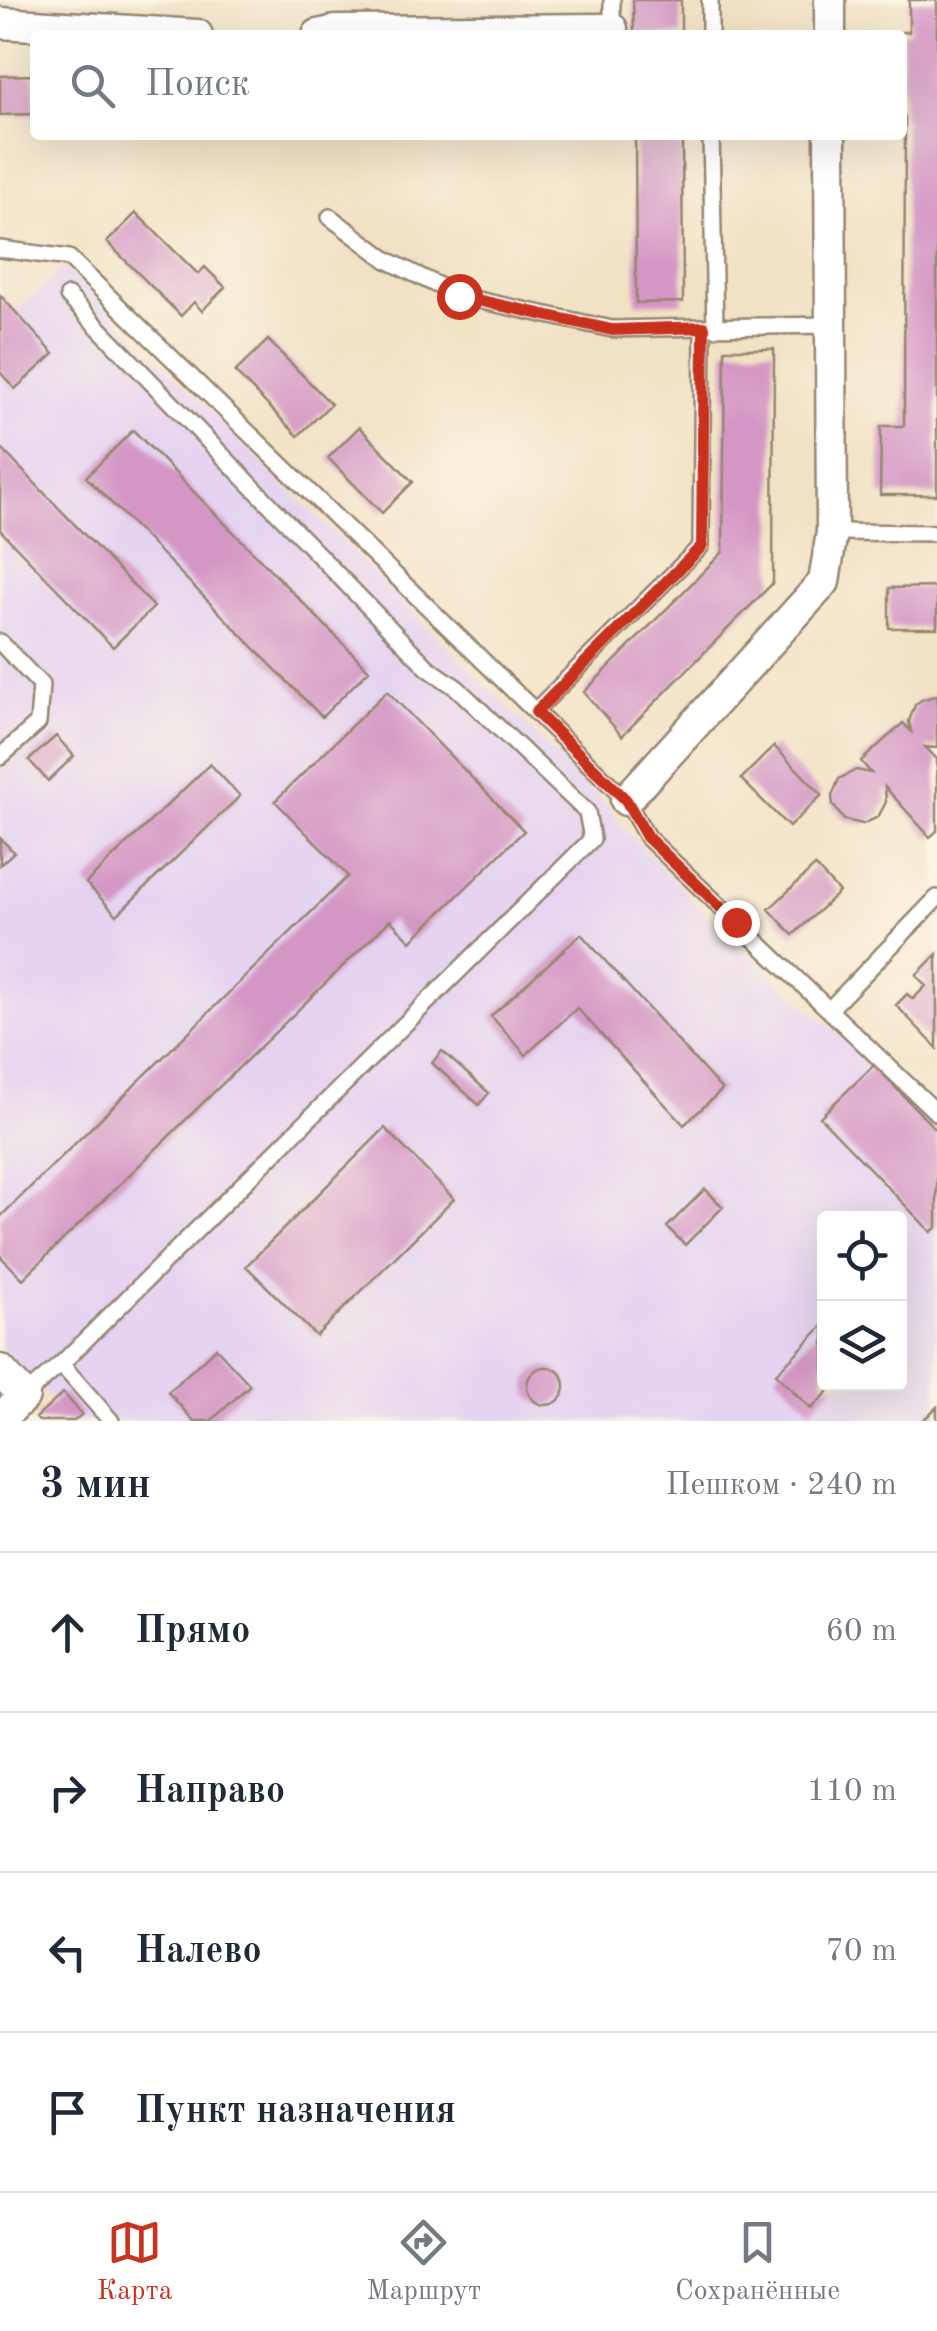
<!DOCTYPE html>
<html lang="ru">
<head>
<meta charset="utf-8">
<style>
	:root { --surface:#fff; --page:#f2f2f3; --text:#1f2937; --muted:#747a83; --line:#e0e1e3; --accent:#c8321e }
	body { margin:0; font-family:"Old Standard TT",serif; background:var(--page); color:var(--text) }
	.controls { position:absolute; right:30px; bottom:30px; display:grid; overflow:hidden; border-radius:10px; box-shadow:0 10px 40px #0002 }
	.controls button { width:90px; height:90px; display:grid; place-items:center; padding:0; border:0; border-bottom:2px solid var(--line); background:var(--surface); color:var(--text); font:50px sans-serif }
	.stop { position:absolute; width:30px; height:30px; margin:-22px; border:8px solid #c8321e; border-radius:50%; background:#fff }
	.stop.end { background:#c8321e; border-color:#fff; box-shadow:0 2px 10px #0008 }
	.list { margin:0; padding:0; list-style:none }
	h2 { display:flex; justify-content:space-between; align-items:center; height:130px; margin:0; padding:0 40px; font-size:42px }
	h2 small { font-size:32px; font-weight:400; color:var(--muted) }
	.list li { display:grid; grid-template-columns:65px 1fr auto; gap:30px; align-items:center; box-sizing:border-box; height:160px; padding:0 40px; border-top:2px solid var(--line) }
	.list b { display:block; font-size:38px; white-space:nowrap }
	.list em { font-size:32px; font-style:normal; color:var(--muted) }
	.icon { flex:none; width:55px; height:55px; fill:none; stroke:currentColor; stroke-width:2; stroke-linecap:round; stroke-linejoin:round }
	.map { position:relative; flex:none; width:937px; height:1421px; overflow:hidden }
	.search { position:absolute; background:var(--surface); box-shadow:0 10px 40px #0002; left:30px; right:30px; top:30px; height:110px; display:flex; align-items:center; gap:25px; box-sizing:border-box; padding:0 35px; border-radius:10px; color:var(--muted); font-size:38px }
	.sheet { height:770px; background:var(--surface) }
	nav { display:flex; justify-content:space-around; align-items:center; box-sizing:border-box; height:140px; border-top:2px solid var(--line); background:var(--surface); font-size:28px; color:var(--muted) }
	nav a { display:grid; justify-items:center; gap:5px }
	nav .on { color:var(--accent) }
	.map>svg:first-child { display:block }
</style>
</head>
<body>
<div class="map">
<svg width="937" height="1421" viewBox="0 0 937 1421">
	<rect width="100%" height="100%" fill="#fcf5e5"/>
	<filter id="ink" filterUnits="userSpaceOnUse"><feTurbulence type="fractalNoise" baseFrequency=".01" numOctaves="2"/><feDisplacementMap in="SourceGraphic" scale="20" xChannelSelector="R" yChannelSelector="G"/><feConvolveMatrix kernelMatrix="1 2 1 2 8 2 1 2 1" color-interpolation-filters="sRGB"/></filter>
	<filter id="wash" filterUnits="userSpaceOnUse"><feTurbulence type="fractalNoise" baseFrequency=".0048" numOctaves="4" result="noise"/><feDisplacementMap in="SourceGraphic" scale="40" xChannelSelector="R" yChannelSelector="G"/><feGaussianBlur stdDeviation="2.25" result="paint"/><feColorMatrix in="noise" values="0 0 0 0 0 0 0 0 0 0 0 0 0 0 0 0 0 1.4 0 .05"/><feComposite in="paint" operator="in"/></filter>
	<g filter="url(#wash)">
		<rect width="100%" height="100%" fill="#f2e2c5"/>
		<path fill="#e4d3f1" fill-rule="evenodd" d="M65 266 606 805 626 831 724 933 874 1065 937 1131V1421H39L36 1418 52 1402 0 1345V295L16 312ZM824 1218H900V1384H824Z"/>
		<g id="blocks">
			<path fill="#d496c5" d="M633 0H681V35H634Z
				M909 0H937V495H880L881 426H904L905 117 902 118V32H909Z
				M35 75V114L0 115V76Z
				M635 135H682L683 302 636 303Z
				M136 213 198 274 205 267 225 287 202 311 194 302 181 316 107 242Z
				M0 295 54 354 15 389 0 372Z
				M268 340 331 404 298 436 235 372Z
				M725 349H774L773 583 622 736 584 692 723 552Z
				M359 427 413 482 382 513 328 458Z
				M133 430 369 670 322 717 86 477Z
				M0 447 154 607 113 647 0 530Z
				M937 587V628H889V588Z
				M387 691 524 831 411 941 390 920 23 1279 0 1256V1217L348 876 275 801Z
				M937 695V748L925 747 937 759V831L930 837 885 787 886 802 878 817 863 824 844 820 833 805 832 796 839 779 856 770 871 773 861 761 903 723 911 731 909 721 915 705 921 700Z
				M56 736 74 756 48 781 29 760Z
				M774 746 822 795 789 827 741 779Z
				M210 764 240 796 117 915 86 883Z
				M0 838 14 852 0 865Z
				M815 866 839 892 793 935 769 909Z
				M581 934 722 1090 684 1125 577 1008 526 1055 491 1016Z
				M937 954V1048L896 1005 907 994 913 999 926 986 916 975Z
				M442 1051 489 1093 479 1105 432 1063Z
				M874 1065 937 1131V1227L931 1232 820 1117Z
				M385 1128 454 1199 316 1336 246 1266Z
				M705 1189 723 1207 685 1245 667 1227Z
				M824 1325V1384H836L811 1409 776 1374Z
				M216 1348 250 1385 211 1421H194L168 1392Z
				M527 1386a19 19 0 1 1 38 0a19 19 0 1 1-38 0Z
				M63 1393 82 1414 74 1421H39L36 1418Z
				M937 1407V1421H922Z"/>
		</g>
	</g>
	<g filter="url(#ink)">
		<use href="#blocks" fill-opacity="0" stroke="#968672" stroke-width="2.5"/>
		<g fill="none" stroke-linecap="round" stroke-linejoin="round">
			<g stroke="#968672" stroke-width="20">
				<path id="lane" d="M710 0V35
					M612 29V0
					M711 135 715 328
					M330 217 387 260 459 296 612 329 703 327
					M0 249 69 258 626 800 647 837 829 1010 937 898
					M832 532 937 533
					M0 642 41 685 38 723 0 757
					M535 711 701 546 703 327 831 325
					M829 1010 937 1113
					M61 1364 111 1421
					M24 1396 61 1364 592 839 587 812 457 688 428 668 68 296"/>
			</g>
			<g stroke="#968672" stroke-width="35">
				<path id="street" d="M830 0V35
					M0 23 197 35
					M318 35 335 31 612 29
					M626 800 824 582 832 532 830 135
					M0 1370 24 1396 0 1419"/>
			</g>
			<use href="#lane" stroke="#fff" stroke-width="15"/>
			<use href="#street" stroke="#fff" stroke-width="30"/>
		</g>
	</g>
	<g fill="none" stroke-linecap="round" stroke-linejoin="round" filter="url(#ink)">
		<path stroke="#c8321e" stroke-width="12" d="M459 296 612 330 704 327 702 546 536 712 626 800 647 837 736 922"/>
	</g>
</svg>
<div class="controls">
<button><svg class="icon" aria-label="locate" viewBox="0 0 24 24"><circle cx="12" cy="12" r="6"/><path d="M12 2v4M12 18v4M2 12h4M18 12h4"/></svg></button>
<button><svg class="icon" aria-label="layers" viewBox="0 0 24 24"><path d="M12 4l9 5-9 5-9-5zM3 14l9 5 9-5"/></svg></button>
</div>
<div class="stop" style="left:459px;top:296px"></div>
<div class="stop end" style="left:736px;top:922px"></div>
<div class="search"><svg class="icon" aria-label="search" viewBox="0 0 24 24"><circle cx="10" cy="10" r="6"/><path d="M15 15l6 6"/></svg>Поиск</div>
</div>
<section class="sheet">
<h2>3 мин<small>Пешком · 240 m</small></h2>
<ul class="list">
<li><svg class="icon" aria-label="ahead" viewBox="0 0 24 24"><path d="M12 20V5M6 11l6-6 6 6"/></svg><div><b>Прямо</b></div><em>60 m</em></li>
<li><svg class="icon" aria-label="right" viewBox="0 0 24 24"><path d="M7 20v-9h11M14 6l5 5-5 5"/></svg><div><b>Направо</b></div><em>110 m</em></li>
<li><svg class="icon" aria-label="left" viewBox="0 0 24 24"><path d="M17 20v-9H6M10 6l-5 5 5 5"/></svg><div><b>Налево</b></div><em>70 m</em></li>
<li><svg class="icon" aria-label="arrive" viewBox="0 0 24 24"><path d="M6 21V4h12l-3 4 3 4H6"/></svg><div><b>Пункт назначения</b></div></li>
</ul>
</section>
<nav>
<a class="on"><svg class="icon" aria-label="map" viewBox="0 0 24 24"><path d="M3 6l6-2 6 2 6-2v14l-6 2-6-2-6 2zM9 4v14M15 6v14"/></svg>Карта</a>
<a><svg class="icon" aria-label="directions" viewBox="0 0 24 24"><path d="M12 3l9 9-9 9-9-9zM9 14v-3h6M13 9l2 2-2 2"/></svg>Маршрут</a>
<a><svg class="icon" aria-label="saved" viewBox="0 0 24 24"><path d="M7 4h10v16l-5-4-5 4z"/></svg>Сохранённые</a>
</nav>
</body>
</html>
